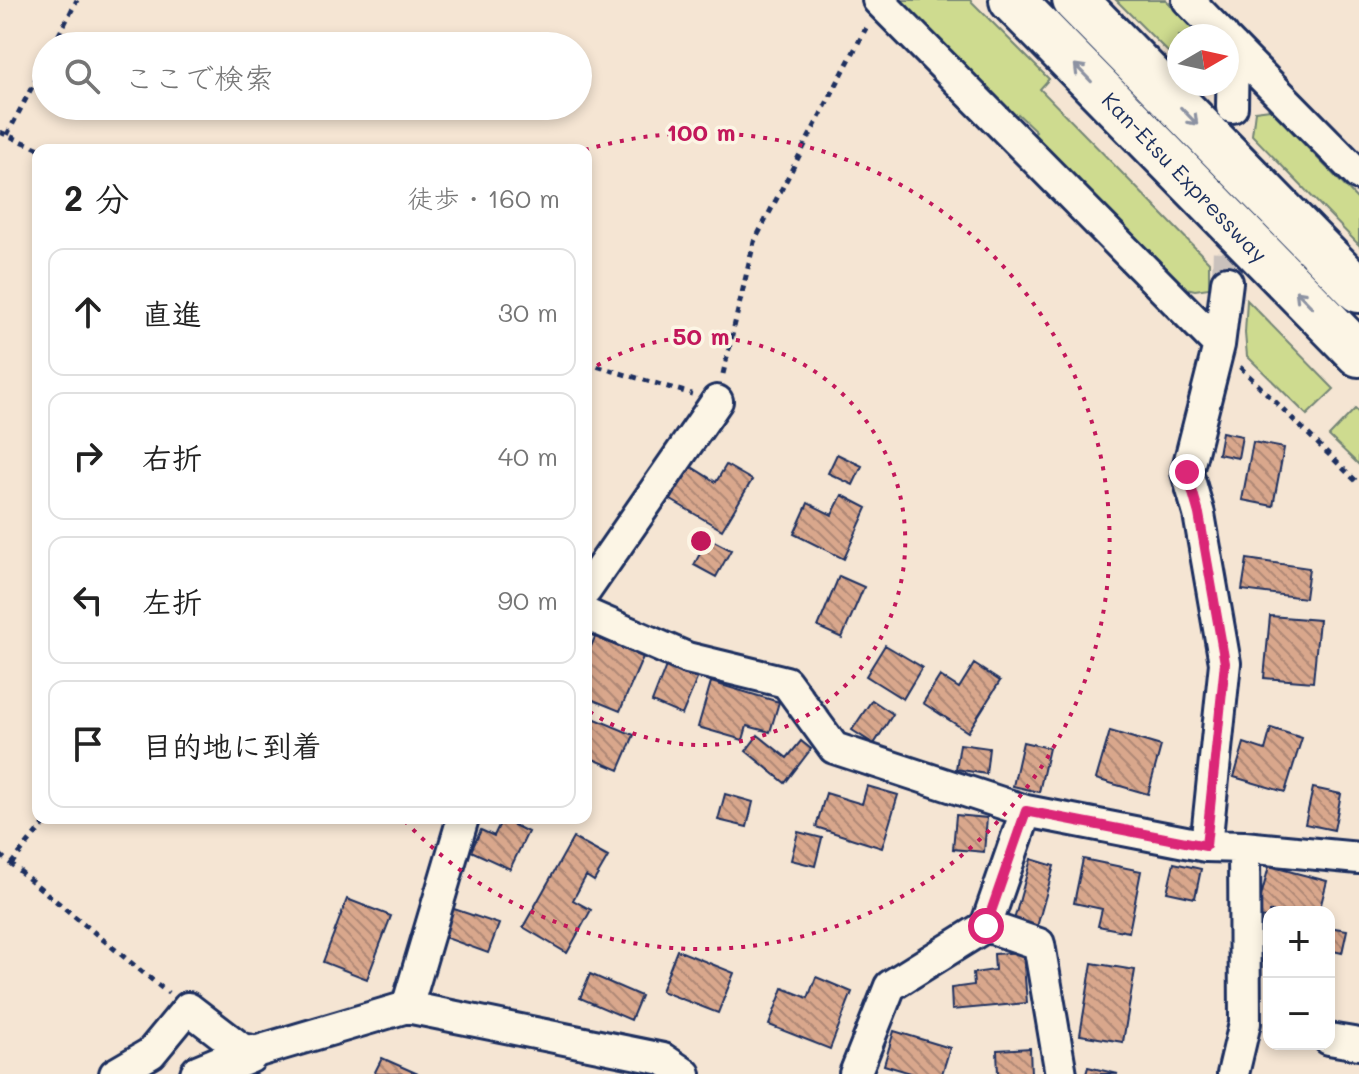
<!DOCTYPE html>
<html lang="ja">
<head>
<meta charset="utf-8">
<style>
	:root { --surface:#fff; --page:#f2f2f2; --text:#222; --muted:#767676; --line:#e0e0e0 }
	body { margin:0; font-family:Mali,"Klee One",sans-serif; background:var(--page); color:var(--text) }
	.controls { position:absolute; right:24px; bottom:24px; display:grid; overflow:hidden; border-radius:16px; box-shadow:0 4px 12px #0003 }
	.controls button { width:72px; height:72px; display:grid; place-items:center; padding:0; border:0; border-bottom:2px solid var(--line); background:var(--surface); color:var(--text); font:40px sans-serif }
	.compass { position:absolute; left:1167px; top:24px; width:72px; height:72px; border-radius:50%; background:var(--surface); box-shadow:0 4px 12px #0003; rotate:81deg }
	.stop { position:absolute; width:24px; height:24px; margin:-18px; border:6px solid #db2777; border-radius:50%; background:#fff }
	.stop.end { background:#db2777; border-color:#fff; box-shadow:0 2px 8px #0008 }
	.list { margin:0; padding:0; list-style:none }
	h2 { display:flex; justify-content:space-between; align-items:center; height:104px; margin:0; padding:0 32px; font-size:34px }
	h2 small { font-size:26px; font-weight:400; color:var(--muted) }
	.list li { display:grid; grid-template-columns:52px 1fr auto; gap:24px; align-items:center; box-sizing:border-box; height:128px; margin:0 16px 16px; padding:0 16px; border:2px solid var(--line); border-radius:16px }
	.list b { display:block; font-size:30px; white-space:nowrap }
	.list em { font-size:26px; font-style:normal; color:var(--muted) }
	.icon { flex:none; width:44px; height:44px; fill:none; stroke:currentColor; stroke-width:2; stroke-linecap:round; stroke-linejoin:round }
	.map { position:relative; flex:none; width:1359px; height:1074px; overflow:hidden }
	.search { position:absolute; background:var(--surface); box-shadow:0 4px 12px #0003; left:32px; top:32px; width:560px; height:88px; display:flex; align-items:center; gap:20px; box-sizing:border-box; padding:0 28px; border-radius:44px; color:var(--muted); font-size:30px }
	.panel { position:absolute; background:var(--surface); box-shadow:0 4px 12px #0003; left:32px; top:144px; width:560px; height:680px; border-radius:16px }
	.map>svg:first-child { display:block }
</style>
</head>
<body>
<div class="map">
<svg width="1359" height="1074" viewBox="0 0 1359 1074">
	<defs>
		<pattern id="building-back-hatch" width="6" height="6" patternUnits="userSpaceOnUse" patternTransform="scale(2)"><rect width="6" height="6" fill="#d9a78c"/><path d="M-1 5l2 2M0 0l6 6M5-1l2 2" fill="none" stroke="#af8876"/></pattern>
	</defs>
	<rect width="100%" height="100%" fill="#f5e5d3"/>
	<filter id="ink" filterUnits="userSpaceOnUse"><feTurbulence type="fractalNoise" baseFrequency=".0125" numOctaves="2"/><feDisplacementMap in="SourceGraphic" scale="16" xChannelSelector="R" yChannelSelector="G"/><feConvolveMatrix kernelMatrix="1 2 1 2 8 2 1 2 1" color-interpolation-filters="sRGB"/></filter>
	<g filter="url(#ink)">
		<path fill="#cedb8f" stroke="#748576" stroke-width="2" d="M900 0H970L1049 79 1040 89 1209 262V288L1195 290 1182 287 1028 140 1036 131 1018 114 1010 123 899 3Z
			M1116 0H1166L1201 36H1179V63Z
			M1270 109 1359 201V245L1252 135 1255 111Z
			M1247 300 1334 389 1307 415 1247 356 1245 333Z
			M1355 409 1359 413V465L1329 436Z"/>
		<path fill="url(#building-back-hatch)" stroke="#1b2f5e" stroke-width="2" d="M1222 432 1242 436 1238 458 1218 454Z
			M1253 442 1284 448 1273 506 1242 500Z
			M837 454 862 466 853 485 828 473Z
			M726 465 752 480 722 530 671 500 690 466 716 482Z
			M842 495 867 508 844 559 794 534 808 503 832 515Z
			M708 538 731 550 716 577 694 565Z
			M1247 559 1309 568 1305 598 1242 590Z
			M839 576 864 587 842 638 818 627Z
			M1270 616 1319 620 1313 682 1264 678Z
			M595 637 643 657 620 711 586 697V658Z
			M885 645 922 667 903 699 866 676Z
			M974 664 1000 681 968 732 923 703 940 676 959 688Z
			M666 666 697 679 682 715 652 702Z
			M711 682 779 702 770 732 747 726 743 740 698 727Z
			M872 700 893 714 874 744 852 730Z
			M586 715 634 735 619 770 586 756Z
			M1271 728 1302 738 1285 792 1234 777 1244 743 1265 750Z
			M1110 731 1161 746 1148 794 1096 779Z
			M758 735 787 758 801 741 811 749 785 783 746 751Z
			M1023 742 1049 748 1039 792 1013 786Z
			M960 744 989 748 986 774 956 769Z
			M867 786 898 795 882 848 816 827 826 793 862 804Z
			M1313 788 1341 794 1334 830 1305 824Z
			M725 794 753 802 747 827 718 820Z
			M956 815 987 818 984 852 953 849Z
			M502 819 528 832 510 869 471 851 481 830 494 836Z
			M798 832 822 838 815 866 791 860Z
			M573 838 608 857 594 881 586 876 573 900 591 910 567 953 523 927Z
			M1031 859 1054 866 1037 927 1014 920Z
			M1083 859 1141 871 1129 932 1098 926 1102 909 1074 903Z
			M1174 863 1201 869 1195 898 1167 892Z
			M1269 866 1327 881 1319 912H1269V919L1256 916Z
			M347 899 391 916 367 979 323 962Z
			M451 908 499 924 488 953 441 936Z
			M1329 927 1347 930 1342 953 1329 950Z
			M677 950 734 973 718 1013 661 991Z
			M1023 952 1027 1003 952 1010 951 988 974 985 973 973 995 970 994 954Z
			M1092 963 1135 970 1123 1042 1080 1035Z
			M590 974 641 996 631 1020 580 998Z
			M816 977 852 992 830 1049 769 1025 783 988 808 998Z
			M894 1031 950 1048 942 1074H914L884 1065Z
			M1030 1048 1031 1074H998L997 1050Z
			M382 1058 418 1074H374Z
			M1088 1067 1118 1074H1086Z"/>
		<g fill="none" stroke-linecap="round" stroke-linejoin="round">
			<path stroke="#c9c1bc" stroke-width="30" stroke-dasharray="30 15" stroke-linecap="butt" d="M1227 282 1229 213"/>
			<g stroke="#1b2f5e" stroke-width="36">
				<path id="minor" d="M878 0 1219 345
					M1188 0 1223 36
					M1227 41 1359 175
					M1232 107 1233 47
					M586 590 717 401
					M586 614 687 658 786 682 834 748 1026 811
					M1206 846 1225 663 1199 514 1187 472 1219 345 1227 282
					M1244 847 1359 858
					M986 926 1039 944 1061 1074
					M407 1007 463 818
					M1329 1039 1359 1044
					M115 1074 151 1053 188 1008 248 1054 407 1007 663 1059 685 1074
					M855 1074 890 986 986 926 1026 811 1206 846 1244 847 1245 1023 1233 1074"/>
			</g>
			<g stroke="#1b2f5e" stroke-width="44">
				<path id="tertiary" d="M200 1074 248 1054"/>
			</g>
			<g stroke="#1b2f5e" stroke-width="50">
				<path id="motorway" d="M1012 0 1359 354
					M1075 0 1359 290"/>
			</g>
			<path stroke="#1b2f5e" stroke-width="5" stroke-dasharray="6 6" stroke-linecap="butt" d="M53 46 77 0
				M0 132 42 150
				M7 135 46 60
				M586 363 692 394
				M1240 367 1359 484
				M723 374 754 242 866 28
				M0 855 168 993
				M11 864 49 818"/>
			<use href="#minor" stroke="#fcf5e5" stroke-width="30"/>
			<use href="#tertiary" stroke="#fcf5e5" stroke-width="38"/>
			<use href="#motorway" stroke="#fcf5e5" stroke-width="44"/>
		</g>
		<defs><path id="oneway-shaft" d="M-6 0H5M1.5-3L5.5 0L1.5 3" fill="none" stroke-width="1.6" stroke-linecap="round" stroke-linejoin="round" transform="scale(2)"/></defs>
		<g stroke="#8c92a2">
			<use href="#oneway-shaft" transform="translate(1083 73) rotate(-134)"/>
			<use href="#oneway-shaft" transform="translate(1189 116) rotate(46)"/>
			<use href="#oneway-shaft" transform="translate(1304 299) rotate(-134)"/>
		</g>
	</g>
	<g fill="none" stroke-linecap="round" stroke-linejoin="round" filter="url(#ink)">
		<path stroke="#db2777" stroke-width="10" d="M986 926 1026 811 1206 846 1225 663 1199 514 1187 472"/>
	</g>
	<g fill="none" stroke="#c2185b" stroke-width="4" stroke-dasharray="4 8">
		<path d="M587 372A204 204 0 1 1 587 710"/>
		<path d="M585 150A408 408 0 1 1 403 819"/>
	</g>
	<g text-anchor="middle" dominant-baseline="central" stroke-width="7" stroke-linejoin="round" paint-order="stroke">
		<g font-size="22" fill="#1b2f5e" stroke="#fcf5e5">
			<text transform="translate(1185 177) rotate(46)">Kan-Etsu Expressway</text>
		</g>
	</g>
	<circle cx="701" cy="541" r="12" fill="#c2185b" stroke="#fcf5e5" stroke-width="4"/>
	<g font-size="24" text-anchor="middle" font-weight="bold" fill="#c2185b" stroke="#fcf5e5" stroke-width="7" stroke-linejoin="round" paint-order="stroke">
		<text x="701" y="141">100 m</text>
		<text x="701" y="345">50 m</text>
	</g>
</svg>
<div class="controls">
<button>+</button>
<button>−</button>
</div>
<svg class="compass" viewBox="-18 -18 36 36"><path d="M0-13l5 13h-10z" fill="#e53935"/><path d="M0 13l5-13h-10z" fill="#767676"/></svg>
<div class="stop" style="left:986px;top:926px"></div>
<div class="stop end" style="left:1187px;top:472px"></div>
<div class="search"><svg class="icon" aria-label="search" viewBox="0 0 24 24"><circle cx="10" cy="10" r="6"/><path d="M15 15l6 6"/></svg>ここで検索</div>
<section class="panel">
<h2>2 分<small>徒歩 · 160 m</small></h2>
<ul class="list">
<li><svg class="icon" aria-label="ahead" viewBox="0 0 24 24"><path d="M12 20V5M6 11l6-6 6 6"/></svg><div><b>直進</b></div><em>30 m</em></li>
<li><svg class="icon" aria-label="right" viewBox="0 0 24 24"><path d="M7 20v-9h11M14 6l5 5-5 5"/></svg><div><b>右折</b></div><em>40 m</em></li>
<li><svg class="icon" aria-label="left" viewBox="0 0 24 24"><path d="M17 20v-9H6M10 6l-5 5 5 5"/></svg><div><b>左折</b></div><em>90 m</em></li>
<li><svg class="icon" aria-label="arrive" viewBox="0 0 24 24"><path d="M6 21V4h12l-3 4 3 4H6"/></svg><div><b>目的地に到着</b></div></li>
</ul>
</section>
</div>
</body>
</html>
